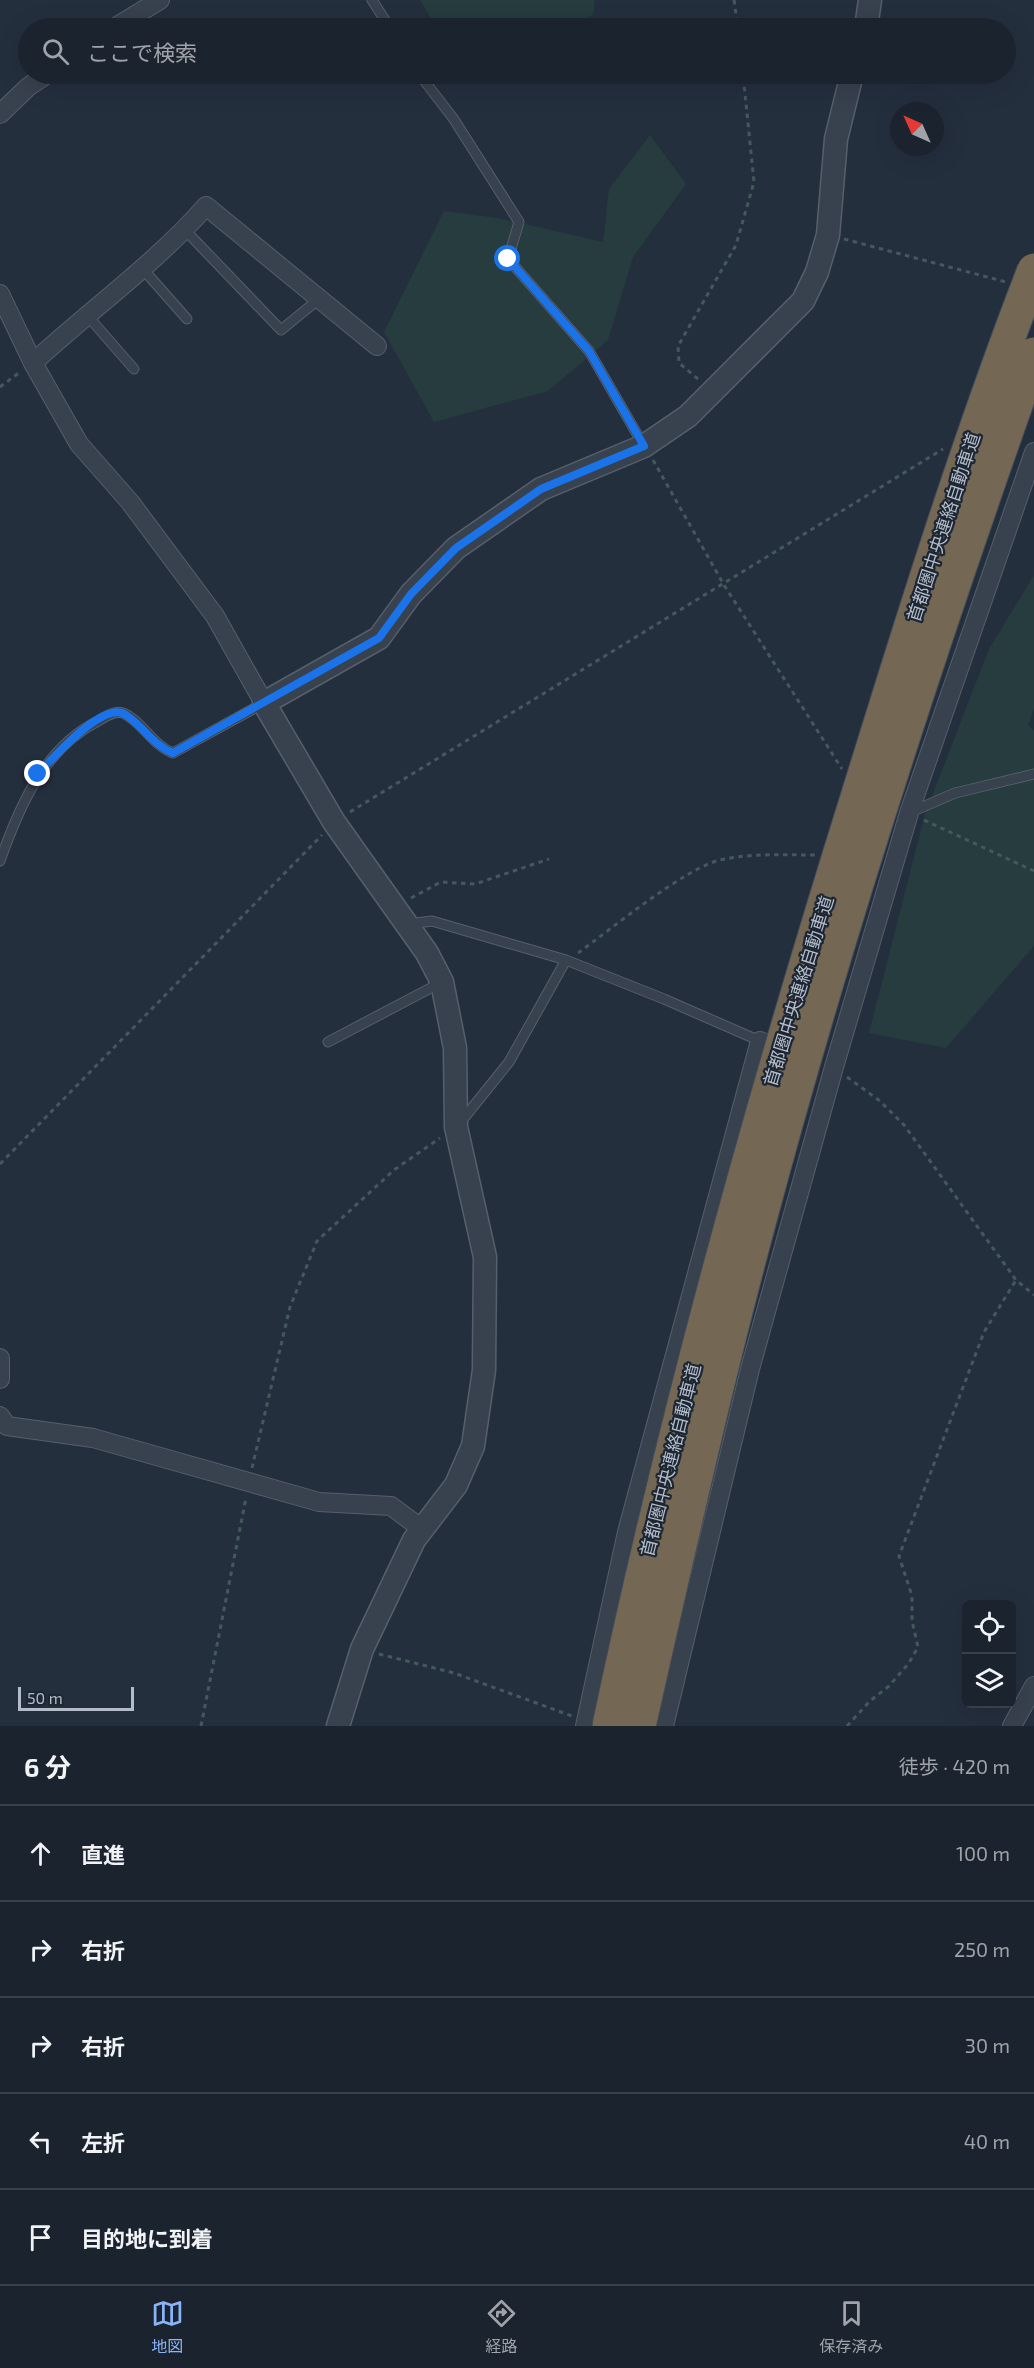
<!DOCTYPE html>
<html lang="ja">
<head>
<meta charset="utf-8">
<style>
	:root { --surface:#1b232e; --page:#282f3a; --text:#f1f3f6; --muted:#a0a4aa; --line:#39404a; --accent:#8ab4f8 }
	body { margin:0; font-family:"Exo 2","Noto Sans JP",sans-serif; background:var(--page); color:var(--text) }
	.controls { position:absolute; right:18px; bottom:18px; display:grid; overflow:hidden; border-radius:9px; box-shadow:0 6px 24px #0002 }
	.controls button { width:54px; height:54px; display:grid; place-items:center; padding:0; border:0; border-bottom:2px solid var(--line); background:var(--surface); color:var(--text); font:30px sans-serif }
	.compass { position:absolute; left:890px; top:102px; width:54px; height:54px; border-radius:50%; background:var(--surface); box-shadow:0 6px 24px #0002; rotate:315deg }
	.scale { position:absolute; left:18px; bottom:15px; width:116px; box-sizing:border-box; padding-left:6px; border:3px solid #b4bcc9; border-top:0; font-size:16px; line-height:21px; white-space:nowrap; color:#b4bcc9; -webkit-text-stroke:4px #1d2633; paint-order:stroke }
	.stop { position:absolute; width:18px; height:18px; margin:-14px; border:4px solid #1a73e8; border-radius:50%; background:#fff }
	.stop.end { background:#1a73e8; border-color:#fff; box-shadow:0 2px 6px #0008 }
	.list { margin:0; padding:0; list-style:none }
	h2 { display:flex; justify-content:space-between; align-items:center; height:78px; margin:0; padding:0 24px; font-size:26px }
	h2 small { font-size:20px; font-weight:400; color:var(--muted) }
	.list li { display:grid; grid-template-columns:39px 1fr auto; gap:18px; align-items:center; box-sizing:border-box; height:96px; padding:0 24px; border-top:2px solid var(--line) }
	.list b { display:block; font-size:22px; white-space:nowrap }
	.list em { font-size:20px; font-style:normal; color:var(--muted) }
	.icon { flex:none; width:33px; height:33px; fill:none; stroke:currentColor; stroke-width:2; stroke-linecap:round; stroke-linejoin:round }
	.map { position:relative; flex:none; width:1034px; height:1726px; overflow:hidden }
	.search { position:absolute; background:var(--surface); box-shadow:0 6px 24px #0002; left:18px; right:18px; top:18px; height:66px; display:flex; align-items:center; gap:15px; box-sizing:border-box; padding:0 21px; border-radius:33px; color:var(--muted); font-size:22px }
	.sheet { height:558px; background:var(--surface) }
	nav { display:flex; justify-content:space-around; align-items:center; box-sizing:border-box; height:84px; border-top:2px solid var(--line); background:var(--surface); font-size:16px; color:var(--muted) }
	nav a { display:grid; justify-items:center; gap:3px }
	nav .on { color:var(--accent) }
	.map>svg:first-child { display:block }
</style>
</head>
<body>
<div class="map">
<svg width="1034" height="1726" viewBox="0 0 1034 1726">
	<rect width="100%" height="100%" fill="#242f3e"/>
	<path fill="#263c3f" d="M420 0H595L593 15 568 28H437Z
		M650 135 686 184 633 257 608 340 548 391 434 422 384 332 444 211 498 218 603 242 609 189Z
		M1034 575V708L1028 726 1034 730V946L946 1048 869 1033 925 814 989 649Z"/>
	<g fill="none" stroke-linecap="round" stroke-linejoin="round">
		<g stroke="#565f6c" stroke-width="11">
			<path id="service" d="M372 0 390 28
				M419 74 453 118 519 222 508 259 589 351 644 446
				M185 230 281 330 319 299
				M142 268 187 319
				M86 314 134 369
				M911 812 955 793 1034 774
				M0 861C19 807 44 748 98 721 105 717 114 710 123 713 141 720 152 745 173 753L264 703
				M409 924 432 921 566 960 664 999 760 1041
				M328 1042 442 982
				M460 1123 509 1062 566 960"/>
		</g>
		<g stroke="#565f6c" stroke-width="20">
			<path id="minor" d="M114 28 160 0
				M0 114 28 87 47 74
				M0 294 33 363 79 444 130 502 215 616 264 703
				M33 363C90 310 155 264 206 206L377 346
				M0 1358V1379
				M0 1416 7 1426 93 1438 319 1502 391 1506 422 1529
				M585 1726 627 1532 760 1041 786 1051
				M664 1726 750 1369 834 1067 909 813 1034 452
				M1012 1726 1034 1686"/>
		</g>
		<g stroke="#565f6c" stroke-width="25">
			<path id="tertiary" d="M866 28 870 0
				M338 1726 362 1649 414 1540 456 1485 473 1446 484 1370 485 1257 456 1127 455 1048 442 982 427 953 334 822 264 703 379 638 411 594 456 548 541 489 644 446 688 416 803 301 817 272 828 235 836 139 852 74"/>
		</g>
		<path stroke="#44595c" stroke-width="3" stroke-dasharray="4.5 4.5" stroke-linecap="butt" d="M734 0 738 28
			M844 239 1006 282
			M698 379 679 363 678 346 736 245 754 182 743 74
			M0 387 20 372
			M653 460 724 585 842 769
			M350 812 943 449
			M924 820 1034 871
			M411 898 441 882 475 884 549 859
			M578 953C610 930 685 868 720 860 751 853 783 855 816 855
			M847 1077 880 1101 904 1125 1016 1280 1034 1295
			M0 1164 322 835
			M252 1468 290 1307 317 1241 394 1170 440 1138
			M379 1654 454 1673 572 1716
			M201 1726 246 1498
			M847 1726 870 1701 889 1686 909 1663 918 1647 912 1621V1596L899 1556 984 1332 1016 1280"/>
		<use href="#service" stroke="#38414e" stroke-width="9"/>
		<use href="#minor" stroke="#38414e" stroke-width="18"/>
		<use href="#tertiary" stroke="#38414e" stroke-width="22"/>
		<g stroke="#434c59" stroke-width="35" stroke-linecap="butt">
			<path id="motorway-bridge" d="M609 1726C675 1412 761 1104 857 798 912 620 967 443 1034 270
				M639 1726C677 1558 714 1390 759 1223 837 930 932 640 1034 354"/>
		</g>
		<use href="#motorway-bridge" stroke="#746855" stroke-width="33"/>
	</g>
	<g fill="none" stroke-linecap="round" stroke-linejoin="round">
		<path stroke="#1a73e8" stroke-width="8" d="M38 774C52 759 104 699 126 715 144 727 153 745 173 753L379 638 411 594 456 548 541 489 644 446 589 351 508 259"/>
	</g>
	<g text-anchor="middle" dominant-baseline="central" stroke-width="4.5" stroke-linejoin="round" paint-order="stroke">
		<g font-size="18" fill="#b4bcc9" stroke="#1d2633">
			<text transform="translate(943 527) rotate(-72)">首都圏中央連絡自動車道</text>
			<text transform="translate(798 991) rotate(-73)">首都圏中央連絡自動車道</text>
			<text transform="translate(670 1460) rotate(-76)">首都圏中央連絡自動車道</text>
		</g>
	</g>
</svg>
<div class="controls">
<button><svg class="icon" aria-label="locate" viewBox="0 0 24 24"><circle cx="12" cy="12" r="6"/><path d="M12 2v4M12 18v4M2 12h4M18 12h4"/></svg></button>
<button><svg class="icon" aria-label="layers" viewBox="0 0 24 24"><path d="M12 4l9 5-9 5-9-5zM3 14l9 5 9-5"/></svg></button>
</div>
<svg class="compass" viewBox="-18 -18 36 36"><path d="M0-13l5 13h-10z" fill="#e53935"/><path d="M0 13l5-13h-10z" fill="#a0a4aa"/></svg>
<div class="scale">50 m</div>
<div class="stop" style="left:508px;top:259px"></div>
<div class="stop end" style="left:38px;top:774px"></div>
<div class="search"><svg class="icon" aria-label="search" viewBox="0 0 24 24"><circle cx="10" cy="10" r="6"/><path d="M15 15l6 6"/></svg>ここで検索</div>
</div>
<section class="sheet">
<h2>6 分<small>徒歩 · 420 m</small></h2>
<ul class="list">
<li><svg class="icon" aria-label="ahead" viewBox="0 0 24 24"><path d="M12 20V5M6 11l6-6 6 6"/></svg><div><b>直進</b></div><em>100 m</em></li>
<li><svg class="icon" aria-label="right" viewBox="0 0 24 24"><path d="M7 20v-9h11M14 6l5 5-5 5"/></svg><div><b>右折</b></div><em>250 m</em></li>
<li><svg class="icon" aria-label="right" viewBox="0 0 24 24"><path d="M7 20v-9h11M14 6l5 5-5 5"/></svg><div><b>右折</b></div><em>30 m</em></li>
<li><svg class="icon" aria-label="left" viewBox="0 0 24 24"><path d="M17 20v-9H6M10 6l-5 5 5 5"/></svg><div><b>左折</b></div><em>40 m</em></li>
<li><svg class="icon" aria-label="arrive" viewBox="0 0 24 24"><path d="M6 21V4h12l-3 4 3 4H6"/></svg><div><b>目的地に到着</b></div></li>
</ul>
</section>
<nav>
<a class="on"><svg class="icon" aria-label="map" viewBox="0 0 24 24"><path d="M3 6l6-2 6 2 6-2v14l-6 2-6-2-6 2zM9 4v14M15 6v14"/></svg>地図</a>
<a><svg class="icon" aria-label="directions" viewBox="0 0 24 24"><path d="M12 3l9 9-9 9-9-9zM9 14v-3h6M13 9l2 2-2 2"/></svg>経路</a>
<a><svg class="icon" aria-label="saved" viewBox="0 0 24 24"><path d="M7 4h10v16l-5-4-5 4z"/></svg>保存済み</a>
</nav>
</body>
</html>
